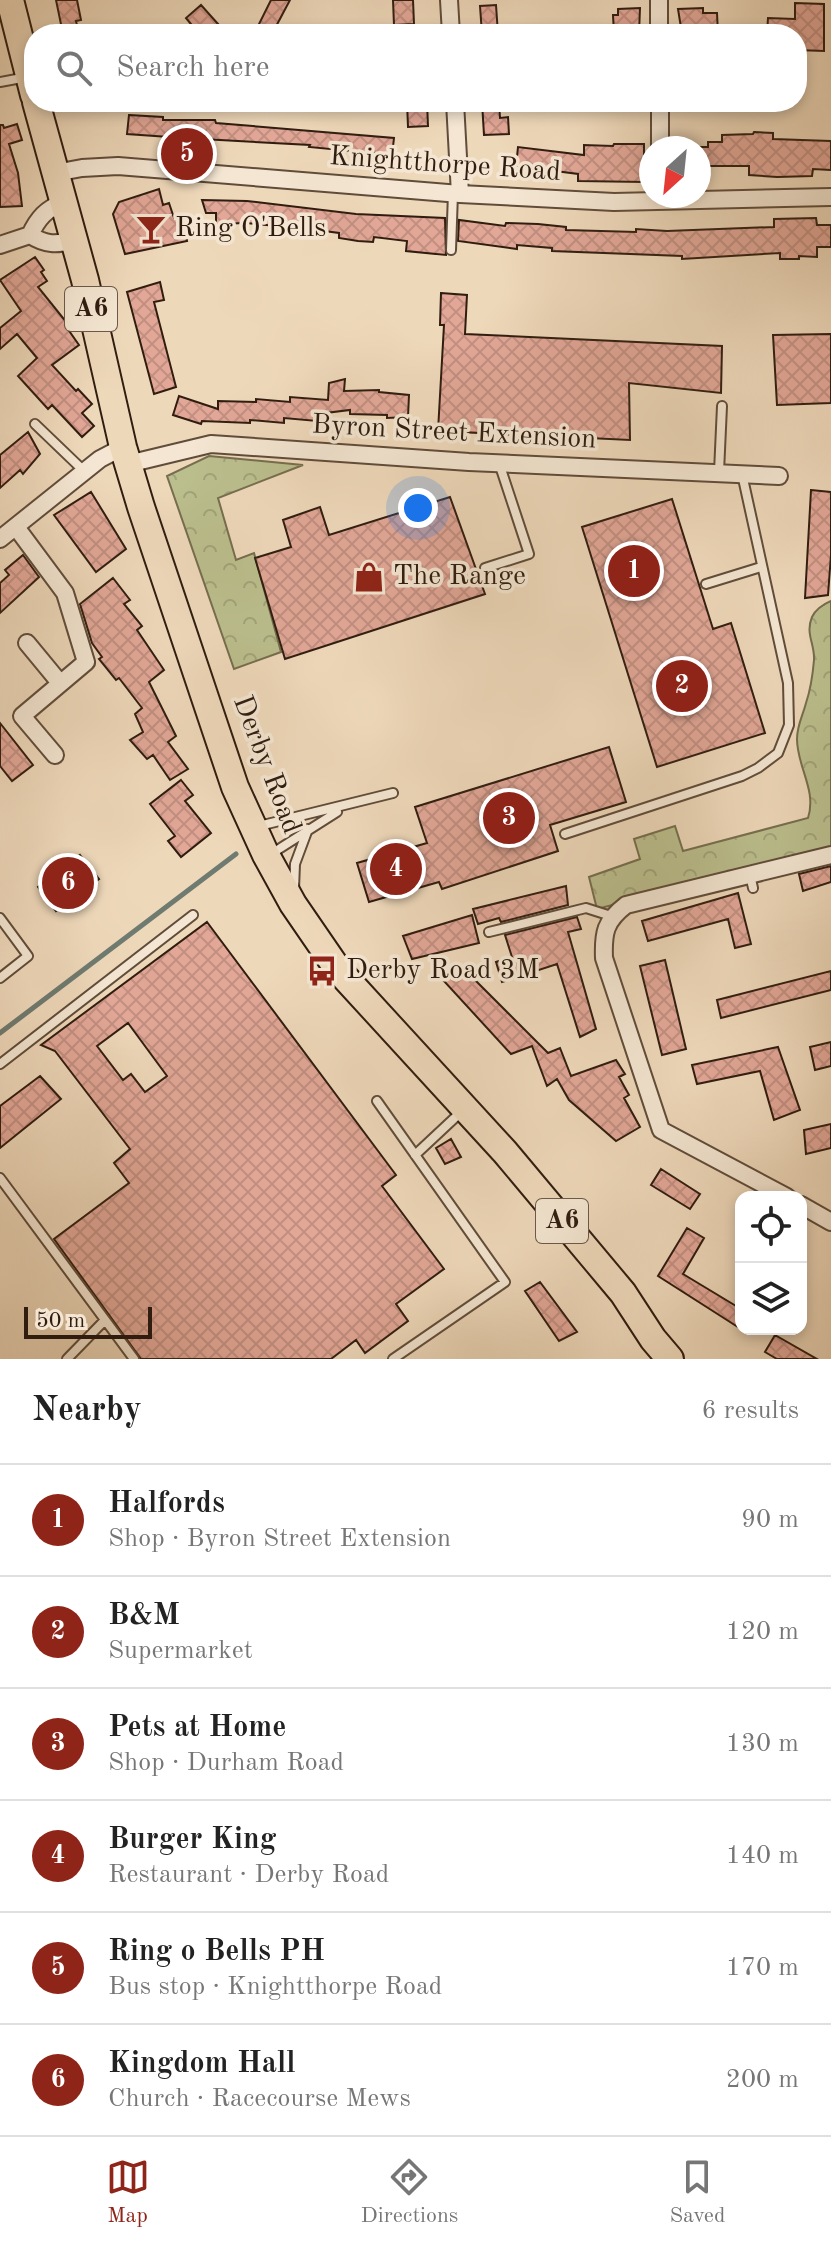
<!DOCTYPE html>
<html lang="en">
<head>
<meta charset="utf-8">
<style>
	:root { --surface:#fff; --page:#f6f6f6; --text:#222; --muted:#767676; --line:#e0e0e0; --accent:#8f2418 }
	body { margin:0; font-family:"Old Standard TT",serif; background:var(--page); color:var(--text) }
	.controls { position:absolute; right:24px; bottom:24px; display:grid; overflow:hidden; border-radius:16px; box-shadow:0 4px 12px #0003 }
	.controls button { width:72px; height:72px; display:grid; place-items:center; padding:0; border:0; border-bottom:2px solid var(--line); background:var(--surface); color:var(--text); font:40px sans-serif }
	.compass { position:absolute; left:639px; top:136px; width:72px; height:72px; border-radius:50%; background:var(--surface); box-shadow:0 4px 12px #0003; rotate:207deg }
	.scale { position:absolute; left:24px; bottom:20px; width:128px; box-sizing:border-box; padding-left:8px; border:4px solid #301d10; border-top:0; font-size:22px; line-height:28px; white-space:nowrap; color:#301d10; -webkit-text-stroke:6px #f4e6d2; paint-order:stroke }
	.you { position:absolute; left:418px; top:508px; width:28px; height:28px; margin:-20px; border:6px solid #fff; border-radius:50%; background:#1a73e8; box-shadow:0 0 0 12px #1a73e833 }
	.badge { display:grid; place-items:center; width:52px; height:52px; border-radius:50%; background:var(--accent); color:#fff; font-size:26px; font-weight:700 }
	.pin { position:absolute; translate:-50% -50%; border:4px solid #fff; box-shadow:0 2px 8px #0006 }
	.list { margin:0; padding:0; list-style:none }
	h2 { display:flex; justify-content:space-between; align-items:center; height:104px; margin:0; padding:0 32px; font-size:34px }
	h2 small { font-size:26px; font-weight:400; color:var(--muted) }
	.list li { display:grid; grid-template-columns:52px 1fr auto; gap:24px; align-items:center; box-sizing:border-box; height:112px; padding:0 32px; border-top:2px solid var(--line) }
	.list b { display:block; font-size:30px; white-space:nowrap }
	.list p { margin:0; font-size:26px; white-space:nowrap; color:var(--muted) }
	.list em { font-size:26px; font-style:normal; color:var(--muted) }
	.icon { flex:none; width:44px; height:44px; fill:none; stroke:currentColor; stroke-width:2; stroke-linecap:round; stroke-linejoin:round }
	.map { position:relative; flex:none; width:831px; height:1359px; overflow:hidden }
	.search { position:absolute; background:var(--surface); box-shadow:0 4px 12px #0003; left:24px; right:24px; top:24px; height:88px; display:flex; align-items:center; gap:20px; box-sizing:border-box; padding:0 28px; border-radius:32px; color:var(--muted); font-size:30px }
	.sheet { height:776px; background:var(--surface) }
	nav { display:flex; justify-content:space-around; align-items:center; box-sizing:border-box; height:112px; border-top:2px solid var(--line); background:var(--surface); font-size:22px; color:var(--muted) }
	nav a { display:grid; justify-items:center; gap:4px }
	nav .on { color:var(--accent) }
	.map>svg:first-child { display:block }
</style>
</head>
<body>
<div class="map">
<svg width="831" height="1359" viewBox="0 0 831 1359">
	<defs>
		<pattern id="forest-crowns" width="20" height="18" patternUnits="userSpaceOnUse" patternTransform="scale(2)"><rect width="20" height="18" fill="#bbbe8d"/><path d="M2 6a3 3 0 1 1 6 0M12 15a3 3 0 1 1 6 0" fill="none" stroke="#a1a379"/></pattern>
		<pattern id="building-cross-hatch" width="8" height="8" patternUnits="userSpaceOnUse" patternTransform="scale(2)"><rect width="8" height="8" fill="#e2a797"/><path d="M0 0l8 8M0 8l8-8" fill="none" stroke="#c28f81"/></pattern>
	</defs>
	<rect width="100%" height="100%" fill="#eed8ba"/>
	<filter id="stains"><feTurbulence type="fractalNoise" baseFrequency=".0025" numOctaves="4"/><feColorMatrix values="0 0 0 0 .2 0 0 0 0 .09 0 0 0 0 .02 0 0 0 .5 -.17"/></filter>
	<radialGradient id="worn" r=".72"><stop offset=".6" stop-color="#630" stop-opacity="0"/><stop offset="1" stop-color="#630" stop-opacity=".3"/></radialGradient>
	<path fill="url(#forest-crowns)" stroke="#766e4e" stroke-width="2" d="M209 456 303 465 218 498 236 560 254 553 281 652 234 669 167 476Z
		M831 601V848L597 909 589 877 640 859 634 839 675 826 683 851 808 818C817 790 797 767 797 739 797 725 803 715 806 703 810 691 813 672 814 660 815 644 805 634 812 617 816 609 824 604 831 601Z"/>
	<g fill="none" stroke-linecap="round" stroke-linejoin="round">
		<path stroke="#6f7b71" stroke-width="5" d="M0 1033 236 854"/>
	</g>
	<path fill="url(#building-cross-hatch)" stroke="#301d10" stroke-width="2" fill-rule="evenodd" d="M56 0H77L81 20 76 21 79 34H63Z
		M271 0H290L273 32 259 24Z
		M393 0H413L414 24 394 25Z
		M795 3 824 4V51L797 50V34H767L768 18 795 19Z
		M201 5 227 34H199L186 18Z
		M496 5 498 34H482L480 6Z
		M640 8 639 34H614L613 15H618V9Z
		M703 8V13H717L718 34H682L678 9Z
		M407 102H427L428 126 408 127Z
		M482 102H499L500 118 508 117 509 134 484 135Z
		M129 115 163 117V120H215L216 123 394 138 392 155 309 147 310 145 184 138 182 134 169 137 127 134Z
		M17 124 22 140 9 144 18 173 22 206 0 207V125H3L4 128Z
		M754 132 773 133V139L831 141V170L813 169 812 176 777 177 749 175V166H699V147H708V142H722V135L753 134Z
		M614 144H644V182L578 181V174L516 166 518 147 584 155V145L613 146Z
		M159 189 163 205 169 203 174 218 181 215 187 241 125 254 113 214 119 202Z
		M202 200 247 201 356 214 445 218 446 255 406 251 407 241 374 237 373 242 358 241 339 238V233L324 231 246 223 216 224V213H206Z
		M816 218 817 225H831V247H817V257L799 256V259H780V253L682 259V256L552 251V248L517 245V249L458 241 459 220 505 226 506 223 538 224 566 227V230L636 232V229L667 231 774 227V219Z
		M35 257 44 270 41 272 47 281 38 287 67 323 65 325 79 345 52 365 76 391 78 389 92 404 82 413 94 426 82 437 52 405 48 409 18 376 37 358 17 334 0 349V328L21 311 0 280Z
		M160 282 164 300 154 302 176 387 154 394 127 292Z
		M441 293 467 295 465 334 722 346 721 393 629 383 630 440 438 431 444 325H440Z
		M831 334V403L777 405 773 335Z
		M345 379 344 391 379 390V392L409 395 408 417 387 418V415L350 414V410L318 414 317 421 284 418V423L250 420V423L202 421 201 424 173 415 179 396 218 409V401L256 402V399L290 402V397L328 400 329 383Z
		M28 432 40 454 23 474 20 470 0 488V455Z
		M811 490 831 492V555L828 595 805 598Z
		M91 492 126 549 96 572 54 515Z
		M450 497 485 594 285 659 255 558 291 547 283 520 320 507 329 535Z
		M672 499 713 629 731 623 765 733 657 767 582 527Z
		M23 555 39 577 0 613V583L9 575 5 570Z
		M113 578 130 600 124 604 142 626 137 630 164 670 149 682 176 736 168 742 188 769 170 780 153 755 147 759 130 740 143 732 135 714 142 708 119 678 116 680 99 659 102 657 92 643 80 604Z
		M0 723 33 765 12 781 0 766Z
		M609 747 626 802 550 825 558 851 442 889 439 882 369 902 357 863 427 843 415 807Z
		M181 780 193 795 185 801 211 833 181 857 168 841 175 836 150 804Z
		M80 855 99 879 56 911 38 887Z
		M831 866V882L803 891 799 874Z
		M566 886 568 905 501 922 499 918 478 924 473 909Z
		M738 893 751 944 735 948 728 919 648 941 642 921Z
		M472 915 479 943 412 959 403 936Z
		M577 917 581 929 568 932 596 1029 580 1037 557 964 502 982 496 962 512 957 505 935Z
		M207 922 396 1175 382 1186 444 1269 396 1304 408 1321 365 1353 356 1340 331 1359H141L54 1239 129 1183 114 1163 130 1149 55 1051 41 1045ZM128 1023 167 1076 145 1092 131 1074 123 1080 97 1046Z
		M665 960 686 1049 662 1055 640 966Z
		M831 971V990L721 1018 717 1000Z
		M467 972 548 1053 560 1048 571 1076 616 1060 625 1074 619 1077 629 1095 624 1098 640 1127 616 1141 569 1100 557 1079 547 1086 532 1046 511 1054 443 980Z
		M831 1042V1066L815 1070 810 1047Z
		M778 1047 800 1110 774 1120 760 1071 697 1084 692 1065Z
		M40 1076 61 1099 0 1148V1106Z
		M831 1124V1148L806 1154 804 1130Z
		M451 1139 461 1157 445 1164 436 1148Z
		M661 1169 700 1194 690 1209 651 1185Z
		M687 1228 704 1238 683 1274 741 1309V1329L658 1276Z
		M540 1282 577 1332 559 1341 525 1291Z
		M775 1335 817 1359H777L765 1352Z"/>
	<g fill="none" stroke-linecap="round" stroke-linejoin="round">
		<g stroke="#604c3a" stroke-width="12">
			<path id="service" d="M0 82 27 77
				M451 250 453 193
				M35 424 85 472
				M719 472 722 406
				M485 568 529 554 499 463
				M706 584 761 567
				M259 826 393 793
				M565 834 742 776 758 768 778 753 789 725 788 683 742 474
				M271 854 337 812
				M750 875 753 888
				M294 889 295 864 308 829
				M0 918 28 956 0 978
				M489 932 586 908 611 916
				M0 1064 193 915
				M377 1101 505 1282 393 1359
				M415 1155 461 1112
				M0 1178 134 1359
				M67 1359 105 1320"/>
		</g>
		<g stroke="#604c3a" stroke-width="20">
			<path id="minor" d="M449 0 451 34
				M659 0V34
				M455 102 460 194
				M660 102V148
				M55 173 82 168 118 166 460 194 614 202 831 197
				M64 202C46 209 38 218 30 235 46 245 56 245 74 240
				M0 245 30 235
				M128 464 211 444 469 462 779 476
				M16 527 65 593 86 662 22 716 55 755
				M0 539 100 459 123 447
				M27 643 60 683
				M787 1197 661 1130 604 958C603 933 605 921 626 905L831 855
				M801 1205 831 1222"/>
		</g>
		<g stroke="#301d10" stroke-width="30">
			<path id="trunk" d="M10 0 34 95
				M36 102 85 280 123 447 141 507 235 787 266 855 293 904 339 971 505 1152 623 1293 653 1339 670 1359"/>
		</g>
		<use href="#service" stroke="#f4e6d2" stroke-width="8"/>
		<use href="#minor" stroke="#f4e6d2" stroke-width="16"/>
		<use href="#trunk" stroke="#eed8ba" stroke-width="26"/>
	</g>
	<defs>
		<g id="bar-bare" transform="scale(2.4)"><path d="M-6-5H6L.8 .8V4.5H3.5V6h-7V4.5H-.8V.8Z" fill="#8f2418" stroke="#f4e6d2" stroke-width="2.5" paint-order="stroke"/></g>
		<g id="shop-bare" transform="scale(2.4)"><path d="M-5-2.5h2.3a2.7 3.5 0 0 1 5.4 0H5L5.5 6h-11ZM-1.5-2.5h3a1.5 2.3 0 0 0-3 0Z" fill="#8f2418" stroke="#f4e6d2" stroke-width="2.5" paint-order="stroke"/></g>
		<g id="bus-bare" transform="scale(2.4)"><path d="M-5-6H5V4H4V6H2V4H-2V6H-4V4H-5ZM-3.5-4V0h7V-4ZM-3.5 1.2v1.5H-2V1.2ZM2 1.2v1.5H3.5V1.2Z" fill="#8f2418" stroke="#f4e6d2" stroke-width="2.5" paint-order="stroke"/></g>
	</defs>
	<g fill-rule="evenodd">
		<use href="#bar-bare" x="151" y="229"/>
		<use href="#shop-bare" x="369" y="577"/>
		<use href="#bus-bare" x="322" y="971"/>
	</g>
	<g text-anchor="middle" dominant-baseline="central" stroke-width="7" stroke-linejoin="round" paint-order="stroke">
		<g fill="#f4e6d2" stroke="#6b594a" stroke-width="2">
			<rect x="65" y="287" width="52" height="44" rx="6"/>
			<rect x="536" y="1199" width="52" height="44" rx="6"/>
		</g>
		<g font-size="26" font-weight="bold" fill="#301d10">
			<text x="91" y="309">A6</text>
			<text x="562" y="1221">A6</text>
		</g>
		<g font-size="28" fill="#301d10" stroke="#f4e6d2">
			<text transform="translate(445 165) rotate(4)">Knightthorpe Road</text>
			<text transform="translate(454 433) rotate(3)">Byron Street Extension</text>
			<text transform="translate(266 765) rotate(69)">Derby Road</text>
		</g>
		<g font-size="28" fill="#301d10" stroke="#f4e6d2" text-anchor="start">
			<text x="175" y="229">Ring O'Bells</text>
			<text x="393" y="577">The Range</text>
			<text x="346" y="971">Derby Road 3M</text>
		</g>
	</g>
	<rect width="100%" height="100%" filter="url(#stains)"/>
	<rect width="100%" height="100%" fill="url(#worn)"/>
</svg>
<div class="controls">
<button><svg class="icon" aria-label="locate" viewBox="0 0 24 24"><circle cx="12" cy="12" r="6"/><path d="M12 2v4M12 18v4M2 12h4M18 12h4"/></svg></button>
<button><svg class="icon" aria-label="layers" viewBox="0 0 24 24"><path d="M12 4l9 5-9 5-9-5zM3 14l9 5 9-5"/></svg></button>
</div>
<svg class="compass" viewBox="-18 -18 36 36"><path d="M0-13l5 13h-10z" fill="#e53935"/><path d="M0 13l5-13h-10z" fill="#767676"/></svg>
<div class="scale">50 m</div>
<div class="you"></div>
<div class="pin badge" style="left:634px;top:571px">1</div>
<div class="pin badge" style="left:682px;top:686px">2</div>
<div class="pin badge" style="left:509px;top:818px">3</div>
<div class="pin badge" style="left:396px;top:869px">4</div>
<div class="pin badge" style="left:187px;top:154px">5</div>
<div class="pin badge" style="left:68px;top:883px">6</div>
<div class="search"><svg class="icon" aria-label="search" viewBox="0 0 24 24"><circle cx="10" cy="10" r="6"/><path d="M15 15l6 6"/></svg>Search here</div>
</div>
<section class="sheet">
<h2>Nearby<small>6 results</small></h2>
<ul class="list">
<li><span class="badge">1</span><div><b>Halfords</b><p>Shop · Byron Street Extension</p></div><em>90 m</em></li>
<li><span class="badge">2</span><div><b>B&amp;M</b><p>Supermarket</p></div><em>120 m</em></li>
<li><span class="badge">3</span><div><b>Pets at Home</b><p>Shop · Durham Road</p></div><em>130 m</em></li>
<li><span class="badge">4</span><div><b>Burger King</b><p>Restaurant · Derby Road</p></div><em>140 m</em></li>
<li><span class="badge">5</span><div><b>Ring o Bells PH</b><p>Bus stop · Knightthorpe Road</p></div><em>170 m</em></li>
<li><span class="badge">6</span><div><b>Kingdom Hall</b><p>Church · Racecourse Mews</p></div><em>200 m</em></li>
</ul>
</section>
<nav>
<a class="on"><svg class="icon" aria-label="map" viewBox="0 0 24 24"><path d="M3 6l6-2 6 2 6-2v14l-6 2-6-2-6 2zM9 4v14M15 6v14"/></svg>Map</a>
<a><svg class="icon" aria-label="directions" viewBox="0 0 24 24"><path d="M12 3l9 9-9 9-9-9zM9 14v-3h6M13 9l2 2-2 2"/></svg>Directions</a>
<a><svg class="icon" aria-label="saved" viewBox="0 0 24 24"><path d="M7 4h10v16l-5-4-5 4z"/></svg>Saved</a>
</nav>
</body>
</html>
